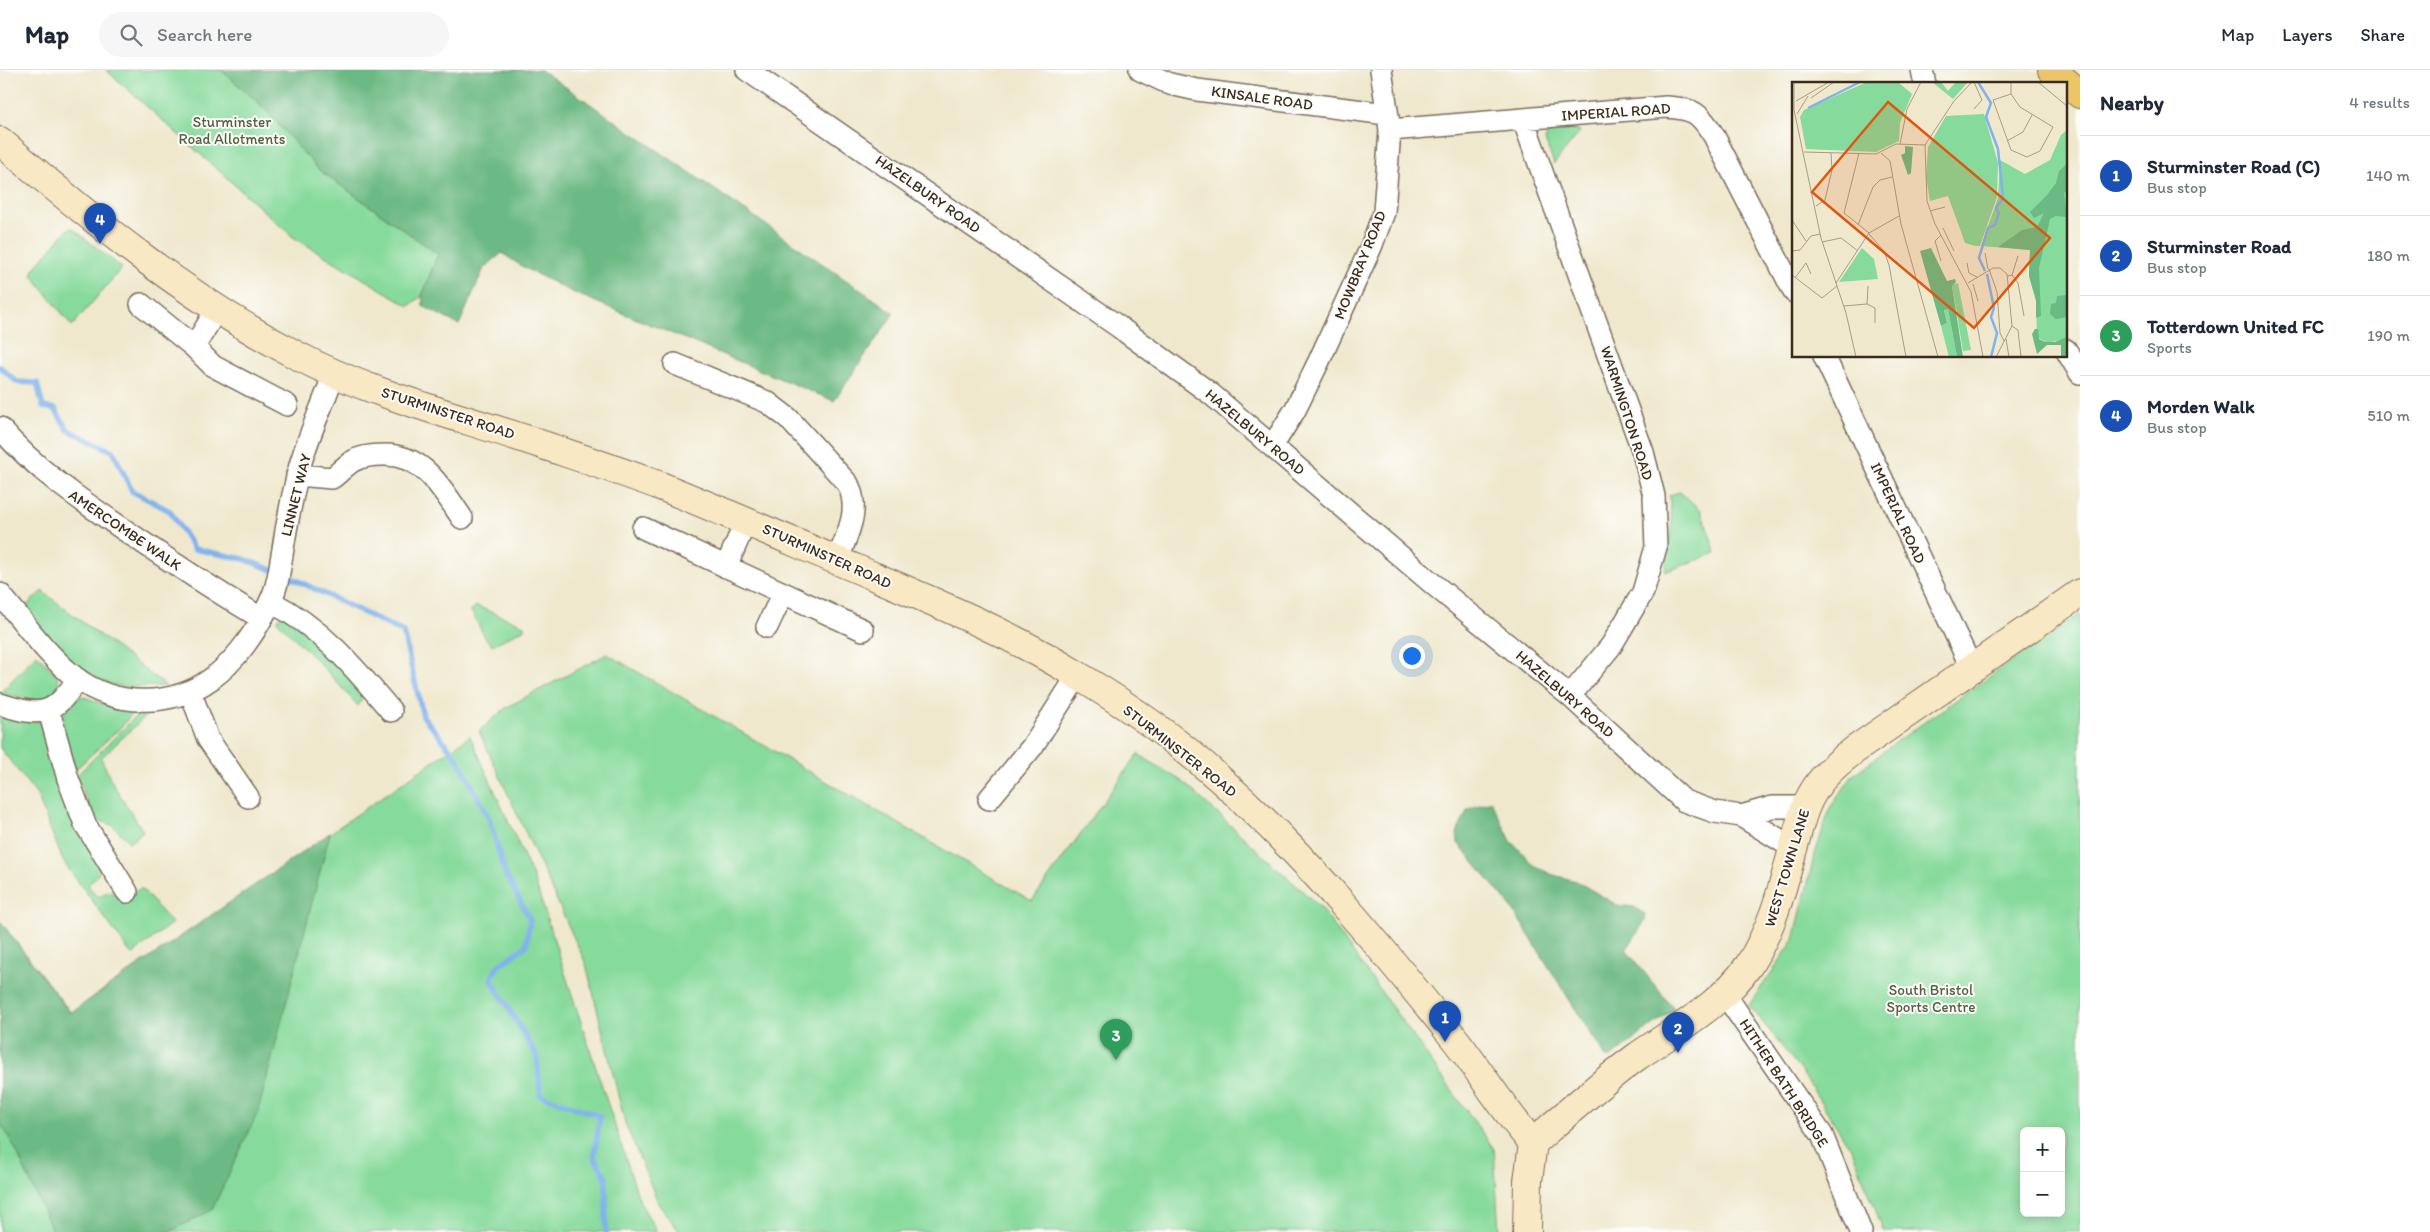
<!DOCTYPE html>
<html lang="en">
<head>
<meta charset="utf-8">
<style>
	:root { --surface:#fff; --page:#f6f6f7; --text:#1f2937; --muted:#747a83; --line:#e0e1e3; --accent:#d1495b }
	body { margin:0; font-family:Itim,sans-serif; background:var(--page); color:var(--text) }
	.controls { position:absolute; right:15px; bottom:15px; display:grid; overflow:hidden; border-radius:8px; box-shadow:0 2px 12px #0003 }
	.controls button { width:45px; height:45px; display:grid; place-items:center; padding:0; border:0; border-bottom:1px solid var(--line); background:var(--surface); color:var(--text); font:25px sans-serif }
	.you { position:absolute; left:1411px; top:585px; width:18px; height:18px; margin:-12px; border:4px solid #fff; border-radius:50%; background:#1a73e8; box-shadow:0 0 0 8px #1a73e833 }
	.badge { display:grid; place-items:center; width:32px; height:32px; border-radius:50%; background:var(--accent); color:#fff; font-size:16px; font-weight:700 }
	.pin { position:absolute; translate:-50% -41px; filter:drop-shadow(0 1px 2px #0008) }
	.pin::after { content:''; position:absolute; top:26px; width:18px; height:15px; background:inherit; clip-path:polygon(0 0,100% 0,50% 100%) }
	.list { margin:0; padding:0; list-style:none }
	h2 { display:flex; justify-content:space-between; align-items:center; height:65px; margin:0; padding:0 20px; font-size:21px }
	h2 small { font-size:16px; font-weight:400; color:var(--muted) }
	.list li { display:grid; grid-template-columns:32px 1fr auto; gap:15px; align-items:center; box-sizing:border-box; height:80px; padding:0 20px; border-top:1px solid var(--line) }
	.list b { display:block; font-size:19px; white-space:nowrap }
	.list p { margin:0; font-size:16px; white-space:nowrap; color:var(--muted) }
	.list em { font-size:16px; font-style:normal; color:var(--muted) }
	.icon { flex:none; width:28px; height:28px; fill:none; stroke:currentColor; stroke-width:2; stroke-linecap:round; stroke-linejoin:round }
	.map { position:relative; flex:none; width:2080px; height:1162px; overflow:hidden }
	header { display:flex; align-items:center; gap:30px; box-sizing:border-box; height:70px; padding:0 25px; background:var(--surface); border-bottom:1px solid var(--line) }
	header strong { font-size:24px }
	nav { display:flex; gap:28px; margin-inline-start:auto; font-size:18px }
	.search { width:350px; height:45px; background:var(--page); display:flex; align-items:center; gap:12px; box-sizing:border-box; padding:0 18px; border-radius:28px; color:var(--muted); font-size:19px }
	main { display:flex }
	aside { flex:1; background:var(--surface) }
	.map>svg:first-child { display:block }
</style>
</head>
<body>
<header>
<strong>Map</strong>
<div class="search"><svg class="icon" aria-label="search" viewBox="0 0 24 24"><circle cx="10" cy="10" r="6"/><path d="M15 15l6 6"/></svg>Search here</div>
<nav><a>Map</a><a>Layers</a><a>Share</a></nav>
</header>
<main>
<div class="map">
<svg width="2080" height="1162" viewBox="0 0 2080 1162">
	<rect width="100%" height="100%" fill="#fdfcf7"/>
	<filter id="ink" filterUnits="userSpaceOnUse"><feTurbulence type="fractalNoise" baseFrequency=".02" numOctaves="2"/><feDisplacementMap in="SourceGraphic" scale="10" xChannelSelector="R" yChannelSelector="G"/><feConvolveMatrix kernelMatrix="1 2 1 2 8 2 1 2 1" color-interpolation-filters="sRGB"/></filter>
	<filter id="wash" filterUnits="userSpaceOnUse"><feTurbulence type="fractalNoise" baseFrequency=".0096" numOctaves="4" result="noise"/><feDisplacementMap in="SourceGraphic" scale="20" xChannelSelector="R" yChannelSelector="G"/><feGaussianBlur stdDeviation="1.12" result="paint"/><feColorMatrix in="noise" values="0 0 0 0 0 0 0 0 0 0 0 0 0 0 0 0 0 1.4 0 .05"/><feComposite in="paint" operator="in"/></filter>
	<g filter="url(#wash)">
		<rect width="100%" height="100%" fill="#efe8cd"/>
		<path fill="#86da9b" stroke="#60825c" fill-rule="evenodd" d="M106 0H221L259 33 319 100 438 184 422 226 409 236 293 167Z
			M1553 60H1579L1580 62 1554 94 1545 70 1548 64Z
			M72 158 122 198 72 256 32 205 35 197 68 159Z
			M1680 422 1701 440 1716 483 1665 502 1672 451 1669 425Z
			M42 521 166 616 124 617 82 606 25 541 26 536Z
			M476 536 524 555V559L492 575 486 569 471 541Z
			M283 544 292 548 365 624 358 636 326 600 277 551Z
			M2080 544V1162H1884L1853 1082 1799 998 1749 935 1794 870 1814 787 1830 738 1853 705 1896 672ZM2024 1061H2061V1143H2024Z
			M37 584 58 607C61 620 50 627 39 631L0 623Z
			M607 584 1032 831 1138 684 1183 712 1321 838 1494 1079 1499 1162H680L659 1135 625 1053 586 894 479 661 507 637Z
			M81 626 113 637 135 640 122 656 76 699C69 676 49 640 81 626Z
			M141 641H151L101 688 113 714 143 761 130 773 112 755 93 748 77 705Z
			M0 644 41 652 98 792 100 802 88 815 97 827 109 821 118 825 122 830 141 818 172 853 132 885 63 791 37 725 0 678Z
			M470 666 534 809 640 1132 657 1162H0V851L71 943Z"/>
		<path fill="#6cba83" stroke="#547250" d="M221 0H541L894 243 834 331 572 222 523 197 502 183 484 198 459 255 423 236 422 226 438 184 319 100 259 33Z
			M1491 731 1511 771 1534 795 1550 804 1576 811 1617 835 1634 837 1645 844V851L1626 880 1674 939 1610 988 1605 986 1511 837 1458 773 1457 763 1468 739Z
			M330 763 258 1042 212 1140 169 1162H53L14 1076 0 1052V851L70 943Z"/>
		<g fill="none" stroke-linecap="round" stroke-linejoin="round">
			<path stroke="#80b2ec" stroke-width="5.5" d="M0 297 17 312 37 313 43 337 55 339 68 360 113 381 132 421 170 441 194 479 244 489 275 501
				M284 504 403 562 423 646 458 689 489 748 505 803 530 850 526 876 498 896 491 909 537 986 540 1025 600 1046 594 1087 606 1107V1162"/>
		</g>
	</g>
	<g filter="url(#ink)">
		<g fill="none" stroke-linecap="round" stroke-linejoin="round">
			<g stroke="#7a6c5b" stroke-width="24">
				<path id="street" d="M747 0 1119 257 1211 324 1433 514 1570 626 1684 731 1715 742 1741 746 1772 737H1805
					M1140 0 1170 14 1197 20 1387 44
					M1922 0 1925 14
					M1523 49 1643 382 1654 426 1656 477 1643 522 1611 576 1570 626
					M1390 60 1666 37C1694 39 1699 42 1714 66L1794 222
					M141 234 194 277 213 296 287 335
					M194 277 217 239
					M2066 280 2080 303
					M1824 286 1972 599
					M675 294 767 332 788 348 848 414C861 441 847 464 837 491
					M0 358C35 399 79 429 123 459 168 490 214 520 261 548
					M1273 375 1295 340 1319 291 1371 177 1384 142 1390 60 1381 0
					M297 405 332 408C339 403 346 395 353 391 362 386 373 385 383 385 424 384 442 419 462 448
					M643 458 863 560
					M726 497 746 451
					M0 524C24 552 47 586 76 608 115 637 171 638 211 609 236 591 257 561 270 532 278 517 279 501 282 485 286 459 291 432 297 407 304 374 323 336 334 303
					M271 532C321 557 355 598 391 641
					M767 557 783 523
					M190 621 208 669 248 727
					M0 634C43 648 53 645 78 609
					M49 641 68 709 85 754 127 822
					M989 729 1032 677 1078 605
					M1741 746 1793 778
					M1724 923 1822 1065 1861 1162"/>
			</g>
			<g stroke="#7a6c5b" stroke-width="30">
				<path id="secondary" d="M0 71C93 151 187 228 296 285 371 325 462 347 543 375 581 388 620 401 658 415 725 442 791 471 857 499 932 531 1008 562 1077 605 1127 635 1178 671 1221 710 1307 787 1382 878 1454 968 1481 1002 1503 1040 1533 1073
					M1527 1162 1528 1111 1533 1073C1566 1044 1599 1014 1635 988 1673 961 1722 935 1749 895 1772 859 1782 820 1793 779 1799 758 1803 737 1815 719 1825 703 1841 690 1856 679L2080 523"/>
			</g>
			<g stroke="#7a6c5b" stroke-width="30">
				<path id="highway" d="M2052 0 2080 24"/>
			</g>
			<use href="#street" stroke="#fff" stroke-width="21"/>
			<use href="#secondary" stroke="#f8e8c3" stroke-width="28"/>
			<use href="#highway" stroke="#edc569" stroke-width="28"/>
		</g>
	</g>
	<g text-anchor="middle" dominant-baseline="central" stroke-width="4" stroke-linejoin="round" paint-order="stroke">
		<g font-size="15" fill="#3b2a1e" stroke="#fdfcf7">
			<text transform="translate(1262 28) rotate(8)">KINSALE ROAD</text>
			<text transform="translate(1616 42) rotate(-4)">IMPERIAL ROAD</text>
			<text transform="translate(928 124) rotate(35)">HAZELBURY ROAD</text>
			<text transform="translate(1360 195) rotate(-68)">MOWBRAY ROAD</text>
			<text transform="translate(448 343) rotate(18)">STURMINSTER ROAD</text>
			<text transform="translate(1627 343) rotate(72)">WARMINGTON ROAD</text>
			<text transform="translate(1255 362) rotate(40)">HAZELBURY ROAD</text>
			<text transform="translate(296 425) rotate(-76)">LINNET WAY</text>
			<text transform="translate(1898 443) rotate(65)">IMPERIAL ROAD</text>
			<text transform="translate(125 460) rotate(34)">AMERCOMBE WALK</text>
			<text transform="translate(827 486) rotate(24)">STURMINSTER ROAD</text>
			<text transform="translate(1565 624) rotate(41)">HAZELBURY ROAD</text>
			<text transform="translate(1180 681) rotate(38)">STURMINSTER ROAD</text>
			<text transform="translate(1787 798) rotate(-73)">WEST TOWN LANE</text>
			<text transform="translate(1784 1013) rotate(57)">HITHER BATH BRIDGE</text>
		</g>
		<g font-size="15" fill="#525f44" stroke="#fdfcf7">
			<text x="232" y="52">Sturminster<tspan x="232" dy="17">Road Allotments</tspan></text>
			<text x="1931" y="920">South Bristol<tspan x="1931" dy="17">Sports Centre</tspan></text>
		</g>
	</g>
	<g transform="translate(1792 12)">
		<rect width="275" height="275" fill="#efe8cd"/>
		<path d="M75 0H106L120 12 108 41 107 59 84 70 14 67 8 35 12 28ZM140 0H149L156 9 164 0H176L161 17ZM192 32 206 81 205 115 188 164H184L173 161 156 114 138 119 134 95 136 65 154 34ZM275 48V275H269V258L255 261 245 255 244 219 237 194 238 168 189 164 206 116 208 78 233 92 258 78 269 53ZM70 166 82 177 86 197 47 200ZM166 201 179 268 171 269 160 203ZM152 227H156L165 275H157L149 244 155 241Z" fill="#86da9b"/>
		<path d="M113 64 121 65 119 91 116 93 109 73 113 71ZM275 82V109L272 111 275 135 264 134 258 137 247 186 249 234 244 236V218L237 194 238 168 206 165 230 148 245 145 252 131 242 136 238 130 255 113 264 101 267 89ZM139 166 155 199 163 197 164 200 160 204 171 275H165L156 227 152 228 155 241 149 244 128 169ZM275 213V235L264 237 258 232 259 222 264 221 265 214ZM243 247H246L247 257 253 260H263L275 255V275H269V263H255L245 272 240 252Z" fill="#6cba83"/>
		<path fill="none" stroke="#80b2ec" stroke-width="2.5" d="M186 0 199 21 194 35 206 67 211 116 204 126 207 131 203 143 196 146 187 176 193 189M16 26 68 0M195 192 202 226 199 235 205 251 199 275"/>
		<path fill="none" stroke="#a79c87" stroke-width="1" d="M2 0V28L29 156 54 231 64 275M182 0 190 18 182 27M219 0V12L228 25 261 45 248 69 235 75 219 68 201 18 219 12M246 0 275 24M19 16 42 0M4 19 37 0M5 32 16 14M215 59 231 50 240 33M108 62 115 27 129 0M133 63 135 119 143 142 179 210 191 275M12 70 84 72 104 62 133 63 162 19 180 0M67 71 52 131 77 151M89 71 98 79 109 142 146 275M24 124 33 118 40 88 39 71M138 129 153 125M0 138 14 159M66 143 81 105 88 98 100 95M151 146 162 169M77 152 92 169 97 183 114 275M30 160 49 156 66 169M0 169 8 168 19 154 28 152M193 171 196 187M149 179 143 159 149 153M175 181 177 191 185 195M197 187 205 210 208 251 212 259M0 193 30 216 45 204M220 193 226 174M216 194 220 193 226 201 232 234M3 196 14 181 19 192M44 201 77 151 107 134M176 201 201 186H208L215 192 220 244 204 275M181 202 186 219M76 204 75 222 83 226V241M52 224 75 222M220 244 226 248 229 275M214 257 217 275"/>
		<path fill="#df570d" fill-opacity="0.15" stroke="#df570d" stroke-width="2.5" d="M96 20 258 156 182 246 20 110Z"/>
		<rect width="275" height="275" fill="none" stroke="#3b2a1e" stroke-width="2.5"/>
	</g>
</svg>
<div class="controls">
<button>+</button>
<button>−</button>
</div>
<div class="you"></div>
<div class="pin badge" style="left:1445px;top:972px;background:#1a4fb4">1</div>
<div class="pin badge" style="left:1678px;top:983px;background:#1a4fb4">2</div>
<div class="pin badge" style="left:1116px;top:990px;background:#2e9e5b">3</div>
<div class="pin badge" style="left:100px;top:174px;background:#1a4fb4">4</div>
</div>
<aside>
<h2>Nearby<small>4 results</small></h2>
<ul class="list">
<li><span class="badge" style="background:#1a4fb4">1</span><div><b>Sturminster Road (C)</b><p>Bus stop</p></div><em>140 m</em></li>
<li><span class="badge" style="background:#1a4fb4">2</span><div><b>Sturminster Road</b><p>Bus stop</p></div><em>180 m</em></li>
<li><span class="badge" style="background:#2e9e5b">3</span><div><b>Totterdown United FC</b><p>Sports</p></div><em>190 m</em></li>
<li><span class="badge" style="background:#1a4fb4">4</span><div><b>Morden Walk</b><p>Bus stop</p></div><em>510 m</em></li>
</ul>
</aside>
</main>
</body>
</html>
